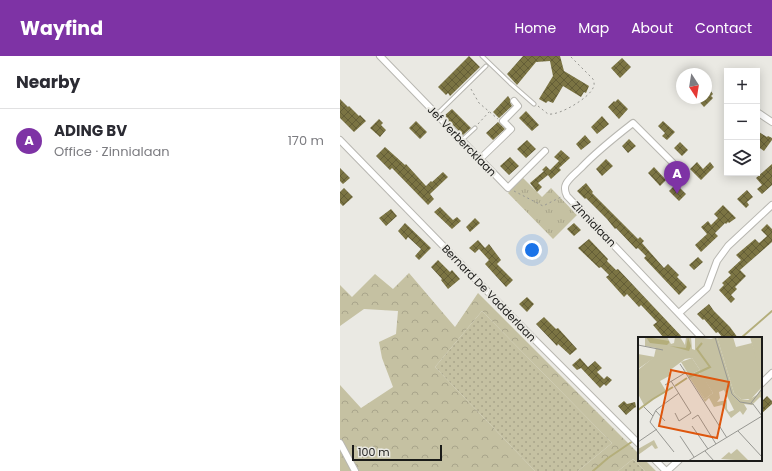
<!DOCTYPE html>
<html lang="en">
<head>
<meta charset="utf-8">
<style>
	:root { --surface:#fff; --page:#f2f2f3; --text:#2b2b33; --muted:#7c7c81; --line:#e1e1e2; --accent:#7e33a5 }
	body { margin:0; font-family:Poppins,sans-serif; background:var(--page); color:var(--text) }
	.controls { position:absolute; right:12px; top:12px; display:grid; overflow:hidden; border-radius:0px; box-shadow:0 2px 10px #0003 }
	.controls button { width:36px; height:36px; display:grid; place-items:center; padding:0; border:0; border-bottom:1px solid var(--line); background:var(--surface); color:var(--text); font:20px sans-serif }
	.compass { position:absolute; left:336px; top:12px; width:36px; height:36px; border-radius:50%; background:var(--surface); box-shadow:0 2px 10px #0003; rotate:168deg }
	.scale { position:absolute; left:12px; bottom:10px; width:90px; box-sizing:border-box; padding-left:4px; border:2px solid #1b1b19; border-top:0; font-size:11px; line-height:14px; white-space:nowrap; color:#1b1b19; -webkit-text-stroke:3px #eae9e3; paint-order:stroke }
	.you { position:absolute; left:192px; top:194px; width:14px; height:14px; margin:-10px; border:3px solid #fff; border-radius:50%; background:#1a73e8; box-shadow:0 0 0 6px #1a73e833 }
	.badge { display:grid; place-items:center; width:26px; height:26px; border-radius:50%; background:var(--accent); color:#fff; font-size:13px; font-weight:700 }
	.pin { position:absolute; translate:-50% -33px; filter:drop-shadow(0 1px 2px #0008) }
	.pin::after { content:''; position:absolute; top:21px; width:14px; height:12px; background:inherit; clip-path:polygon(0 0,100% 0,50% 100%) }
	.list { margin:0; padding:0; list-style:none }
	h2 { display:flex; justify-content:space-between; align-items:center; height:52px; margin:0; padding:0 16px; font-size:17px }
	h2 small { font-size:13px; font-weight:400; color:var(--muted) }
	.list li { display:grid; grid-template-columns:26px 1fr auto; gap:12px; align-items:center; box-sizing:border-box; height:64px; padding:0 16px; border-top:1px solid var(--line) }
	.list b { display:block; font-size:15px; white-space:nowrap }
	.list p { margin:0; font-size:13px; white-space:nowrap; color:var(--muted) }
	.list em { font-size:13px; font-style:normal; color:var(--muted) }
	.icon { flex:none; width:22px; height:22px; fill:none; stroke:currentColor; stroke-width:2; stroke-linecap:round; stroke-linejoin:round }
	.map { position:relative; flex:none; width:432px; height:415px; overflow:hidden }
	header { display:flex; align-items:center; gap:24px; box-sizing:border-box; height:56px; padding:0 20px; background:var(--accent); color:#fff }
	header strong { font-size:19px }
	nav { display:flex; gap:22px; margin-inline-start:auto; font-size:14px }
	main { display:flex }
	aside { flex:1; background:var(--surface) }
	.map>svg:first-child { display:block }
</style>
</head>
<body>
<header>
<strong>Wayfind</strong>
<nav><a>Home</a><a>Map</a><a>About</a><a>Contact</a></nav>
</header>
<main>
<aside>
<h2>Nearby<small></small></h2>
<ul class="list">
<li><span class="badge">A</span><div><b>ADING BV</b><p>Office · Zinnialaan</p></div><em>170 m</em></li>
</ul>
</aside>
<div class="map">
<svg width="432" height="415" viewBox="0 0 432 415">
	<defs>
		<pattern id="grass-dots" width="8" height="8" patternUnits="userSpaceOnUse"><rect width="8" height="8" fill="#c5c1a2"/><path d="M2 2h.1M6 6h.1" fill="none" stroke="#a9a58b" stroke-width="1.8" stroke-linecap="round"/></pattern>
		<pattern id="forest-crowns" width="20" height="18" patternUnits="userSpaceOnUse"><rect width="20" height="18" fill="#c5c1a2"/><path d="M2 6a3 3 0 1 1 6 0M12 15a3 3 0 1 1 6 0" fill="none" stroke="#a9a58b"/></pattern>
		<pattern id="park-tufts" width="24" height="20" patternUnits="userSpaceOnUse"><rect width="24" height="20" fill="#c5c1a2"/><path d="M3 7l-1-3M5 7V3M7 7l1-3M15 17l-1-3M17 17v-4M19 17l1-3" fill="none" stroke="#a9a58b"/></pattern>
		<pattern id="building-cross-hatch" width="8" height="8" patternUnits="userSpaceOnUse"><rect width="8" height="8" fill="#7b7443"/><path d="M0 0l8 8M0 8l8-8" fill="none" stroke="#645e37"/></pattern>
	</defs>
	<rect width="100%" height="100%" fill="#eae9e3"/>
	<path fill="url(#grass-dots)" d="M142 255 272 387 238 415H195L95 311Z
		M293 403 305 415H278Z"/>
	<path fill="url(#forest-crowns)" d="M69 217 115 271 138 237 299 398V404H305L316 415H305L293 403 278 415H238L272 387 142 255 95 311 195 415H0V329L21 352 53 331 42 302 39 286 56 278 58 255 24 253 0 270V229L12 241 35 218 53 233Z"/>
	<path fill="url(#park-tufts)" d="M183 122 202 141 211 132 237 159 213 183 168 137Z"/>
	<g fill="none" stroke-linecap="round" stroke-linejoin="round">
		<path stroke="#b4ae7b" stroke-width="2" d="M401 282 432 255
			M298 381 299 380
			M253 415 268 402 293 385"/>
	</g>
	<path fill="url(#building-cross-hatch)" d="M129 0 140 11 110 40 108 37 106 39 98 31Z
		M183 0H220L224 15 249 30 246 37 244 36 241 41 223 30 213 47 208 45 206 47 199 43 213 20 210 5 196 6 177 29 167 18Z
		M282 2 291 11 280 22 271 12Z
		M370 34 373 38 371 40 373 42 364 51 356 42H366V35L367 36Z
		M168 40 170 43V46L172 50 159 62 153 56Z
		M0 43 8 51 9 50 19 60 20 59 26 65 14 76 0 62Z
		M278 43 288 53 279 63 268 51 274 45 275 46Z
		M112 53 131 72 123 79 104 60Z
		M186 55 199 69 192 75 179 62Z
		M262 60 269 68 257 78 251 71Z
		M39 63 43 67 41 69 46 74 40 81 30 72Z
		M76 65 87 76 80 83 69 72Z
		M323 65 335 76 327 84 322 80 325 77 318 70Z
		M158 66 165 73 153 84 146 77Z
		M419 76 427 81 428 80 432 82V84L424 95 417 90V79Z
		M245 79 251 86 241 94 236 88Z
		M289 83 296 90 288 97 282 90Z
		M187 84 196 93 186 102 177 93Z
		M340 86 348 94 342 100 334 92Z
		M45 91 65 109 66 108 86 130 91 125 92 126 103 116 108 121 90 138 94 143 88 149 52 112 50 114 36 100Z
		M221 94 230 102 219 112 221 114 211 123 208 119 198 127 202 131 197 136 190 127 204 115 202 114 206 110 210 114 219 105 214 101Z
		M170 101 179 110 169 119 160 110Z
		M266 103 273 110 262 120 256 113Z
		M357 106 363 113 370 106 374 111 361 124 350 113Z
		M432 108V129L422 138 417 133 422 129 416 122Z
		M314 111 326 124 320 130 308 117Z
		M0 112 10 122 3 128 0 125Z
		M246 127 253 136 252 137 298 183 300 181 304 185 302 187 324 212 328 208 339 219 337 221 347 231 339 239 304 202 306 200 298 192 296 193 276 172 275 173 267 163 246 142 245 143 237 135Z
		M336 128 346 138 339 145 329 135Z
		M4 132 13 141 3 150 0 147V136Z
		M407 134 413 141 407 146 409 149 406 152 397 143Z
		M383 149 396 162 389 167 388 166 386 168 385 167 375 177 378 180 361 196 355 189 367 178 361 171 368 165 371 169 378 162 374 158Z
		M100 151 113 164 117 161 121 165 112 173 94 156Z
		M51 153 57 160 46 170 39 162Z
		M135 162 140 167 130 176 126 171Z
		M65 167 91 192 79 204 75 200 81 193 68 181 66 184 58 175Z
		M234 167 241 174 234 180 227 173Z
		M427 168 432 173V186L400 214 406 220 395 231 397 233 391 239 395 243 391 247 379 234 384 229 382 227 391 219 388 216 401 204 396 199 415 183 419 187 427 180 421 174Z
		M249 183 268 203 267 205 276 214 278 213 343 282H324L313 269 317 266 301 249 299 251 287 238 284 241 266 221 269 219 261 211 259 212 238 192Z
		M138 184 145 192 149 188 161 204 157 208 173 224 166 231 145 208 149 204 139 193 135 197 129 192Z
		M358 201 363 206 354 214 349 209Z
		M98 204 110 216 112 214 120 223 108 233 101 224 102 223 91 211Z
		M187 241 194 248 187 256 179 248Z
		M369 248 374 255 390 271 398 282H383L378 276 376 277 364 263 363 264 357 258Z
		M204 261 216 273 218 272 237 293 230 299 218 288 217 290 196 268Z
		M240 302 248 311 255 305 262 312 257 316 264 323 267 320 272 324 266 330 264 328 260 332 241 312 237 314 232 309Z
		M427 340 432 345V348L421 358V346Z
		M284 345 287 348 295 346 296 351 294 352 286 359 278 350Z"/>
	<g fill="none" stroke-linecap="round" stroke-linejoin="round">
		<g stroke="#b8b7b1" stroke-width="5">
			<path id="lane" d="M142 0 170 27 194 48
				M97 58 146 10
				M122 84 135 72"/>
		</g>
		<g stroke="#b8b7b1" stroke-width="8">
			<path id="street" d="M40 0 168 132 205 95
				M417 56 432 66
				M0 84 189 278 299 388
				M140 103 171 73 163 65 178 50 174 45
				M337 111 293 67C275 81 257 95 241 112 236 117 229 122 226 128 224 132 225 136 227 140L362 282
				M339 257 367 232 377 205 388 190 432 149
				M421 328 432 317
				M0 387 15 415
				M315 404 326 415
				M327 415 339 404"/>
		</g>
		<path stroke="#979792" stroke-width="1" stroke-dasharray="2 3" stroke-linecap="butt" d="M131 33 139 47 158 63
			M198 50 208 58C219 60 249 42 253 32 255 29 254 26 253 23L230 0
			M138 68 149 56
			M174 135 203 150 221 141"/>
		<use href="#lane" stroke="#fff" stroke-width="3"/>
		<use href="#street" stroke="#fff" stroke-width="6"/>
	</g>
	<g text-anchor="middle" dominant-baseline="central" stroke-width="4" stroke-linejoin="round" paint-order="stroke">
		<g font-size="11" fill="#1b1b19" stroke="#eae9e3">
			<text transform="translate(122 85) rotate(46)">Jef Verbercklaan</text>
			<text transform="translate(254 168) rotate(46)">Zinnialaan</text>
			<text transform="translate(149 237) rotate(46)">Bernard De Vadderlaan</text>
		</g>
	</g>
	<g transform="translate(298 281)">
		<rect width="124" height="124" fill="#eae9e3"/>
		<path d="M79 0H95L98 10 114 6 124 37V50L113 62H103L96 56ZM0 17 17 20 0 32ZM54 21 62 33 51 38 43 25ZM63 36 75 56 67 62 53 41ZM99 112 111 124 83 122 91 115 93 117Z" fill="#c5c1a2"/>
		<path d="M7 0H29L33 7 36 6 37 0H42L47 8 48 0H53L54 12 57 13V0L73 2 79 0 96 56 103 62 110 63 119 58 124 50V62L122 60 114 68 106 67 109 72 105 78 102 74 93 81 84 68 76 70 71 61 67 65 44 29 51 38 62 33 54 21 47 22 31 34 33 38 22 44 28 54 6 68 0 57V33L16 20 18 11 7 9ZM62 36 75 56 67 62 54 41ZM86 53 96 73 91 75 89 72V63L79 65 82 61 81 55ZM112 0H124V37L122 36ZM16 103 20 111 17 112 14 108 0 118V112Z" fill="#c5c1a2" fill-rule="evenodd"/>
		<path d="M8 0 31 4V6L29 8 12 6ZM50 0 53 9 51 14 32 9 48 11Z" fill="#b4ae7b"/>
		<path fill="none" stroke="#b4ae7b" stroke-width="2" d="M51 40 72 30 59 12 64 6M37 49 49 41M15 62 35 50M0 73 15 62"/>
		<path fill="none" stroke="#979792" stroke-width="1" d="M0 8 25 13M42 27 89 101M33 44 53 76 41 84 37 76M27 48 47 36M113 66 124 52M6 70 15 79M18 74 27 84M54 82 60 78 78 107M12 85 18 73 41 56M12 85 36 115M54 89 70 112M100 94 124 120M42 99 56 120M0 105 19 92M67 114 76 124M50 124 124 79 115 67 102 65 94 57 77 0"/>
		<path fill="#de560d" fill-opacity="0.15" stroke="#de560d" stroke-width="2" d="M33 33 91 45 79 101 21 89Z"/>
		<rect width="124" height="124" fill="none" stroke="#1b1b19" stroke-width="2"/>
	</g>
</svg>
<div class="controls">
<button>+</button>
<button>−</button>
<button><svg class="icon" aria-label="layers" viewBox="0 0 24 24"><path d="M12 4l9 5-9 5-9-5zM3 14l9 5 9-5"/></svg></button>
</div>
<svg class="compass" viewBox="-18 -18 36 36"><path d="M0-13l5 13h-10z" fill="#e53935"/><path d="M0 13l5-13h-10z" fill="#7c7c81"/></svg>
<div class="scale">100 m</div>
<div class="you"></div>
<div class="pin badge" style="left:337px;top:138px">A</div>
</div>
</main>
</body>
</html>
